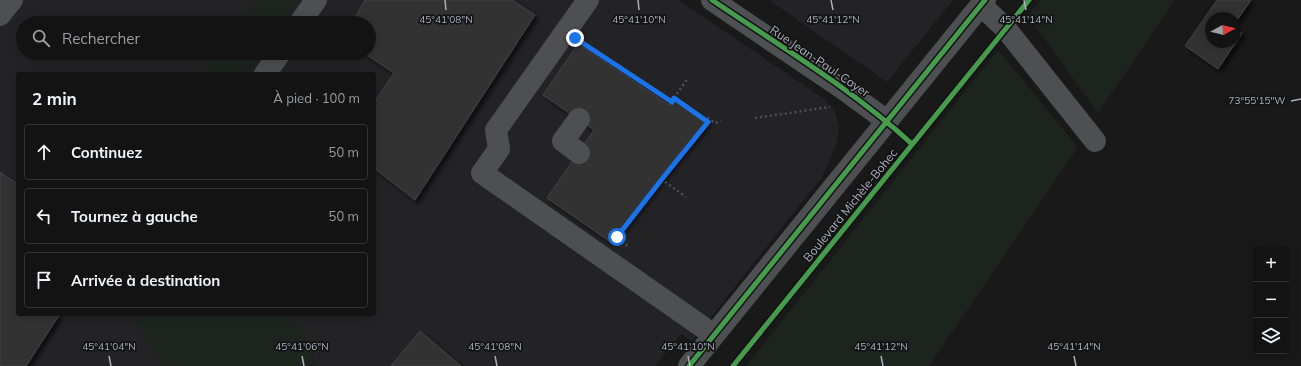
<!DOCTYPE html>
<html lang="fr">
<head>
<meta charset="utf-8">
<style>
	:root { --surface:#131314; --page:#1c1c1d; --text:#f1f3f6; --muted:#9d9ea0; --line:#323234 }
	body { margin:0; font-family:Mulish,sans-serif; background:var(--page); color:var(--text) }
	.controls { position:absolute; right:12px; bottom:12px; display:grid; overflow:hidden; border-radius:4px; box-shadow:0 2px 10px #0003 }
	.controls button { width:36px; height:36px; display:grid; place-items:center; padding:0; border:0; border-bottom:1px solid var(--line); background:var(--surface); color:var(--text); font:20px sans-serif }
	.compass { position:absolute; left:1205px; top:12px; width:36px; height:36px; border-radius:50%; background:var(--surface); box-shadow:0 2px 10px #0003; rotate:82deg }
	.stop { position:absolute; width:12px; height:12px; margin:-9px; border:3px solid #1a73e8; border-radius:50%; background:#fff }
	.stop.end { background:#1a73e8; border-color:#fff; box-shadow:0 1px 4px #0008 }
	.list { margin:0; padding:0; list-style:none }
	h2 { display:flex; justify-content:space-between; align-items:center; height:52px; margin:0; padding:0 16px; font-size:17px }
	h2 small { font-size:13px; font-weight:400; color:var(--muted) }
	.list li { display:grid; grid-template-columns:26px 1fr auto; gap:12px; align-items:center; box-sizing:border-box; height:56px; margin:0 8px 8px; padding:0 8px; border:1px solid var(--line); border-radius:4px }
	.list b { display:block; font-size:15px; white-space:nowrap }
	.list em { font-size:13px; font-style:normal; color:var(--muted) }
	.icon { flex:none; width:22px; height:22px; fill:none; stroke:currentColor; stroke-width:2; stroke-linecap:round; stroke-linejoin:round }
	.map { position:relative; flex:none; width:1301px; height:366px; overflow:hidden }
	.search { position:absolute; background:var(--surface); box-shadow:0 2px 10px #0003; left:16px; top:16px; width:360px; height:44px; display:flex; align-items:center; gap:10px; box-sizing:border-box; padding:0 14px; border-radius:22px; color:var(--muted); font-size:15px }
	.panel { position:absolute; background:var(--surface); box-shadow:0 2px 10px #0003; left:16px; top:72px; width:360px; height:244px; border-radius:4px }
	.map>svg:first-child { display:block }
</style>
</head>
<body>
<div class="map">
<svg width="1301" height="366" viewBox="0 0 1301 366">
	<defs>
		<filter id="shadow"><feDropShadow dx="3.5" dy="3.5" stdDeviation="2" flood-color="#0009"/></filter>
	</defs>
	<rect width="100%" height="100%" fill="#19191a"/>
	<path fill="#232326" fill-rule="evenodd" d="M0 0H678L826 100 835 112 839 127 836 145 822 177 692 341 681 334 655 366H0ZM23 23H369V53H23ZM18 74H374V314H18Z
		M769 0H953L887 82Z"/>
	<path fill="#1d241e" d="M253 0H298L283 23H237Z
		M1040 0H1175L1098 113 1028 16Z
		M998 50 1078 147 929 366H746Z
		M216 53H262L248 74H201Z
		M133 314H293C303 329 313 347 316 366H164L134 319Z"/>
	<path fill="#313132" stroke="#424346" filter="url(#shadow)" d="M365 0H512L535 15 415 200 374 168V103L394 73 364 53H369V23H352Z
		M1217 0H1251L1235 23V18H1211V42H1235V28L1242 33 1218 69 1185 46Z
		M578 44 669 105 674 98 708 122 661 179 612 243 547 198 594 130 543 95Z
		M0 172 18 184V314H60L26 366H0Z
		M420 331 461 366H391Z"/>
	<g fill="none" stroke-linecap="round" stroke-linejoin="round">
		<path stroke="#4f5054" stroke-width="2.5" stroke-dasharray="2 3" stroke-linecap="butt" d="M584 43 671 102 674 98 708 122 661 179 617 237 630 248
			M674 98 688 78
			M755 118 830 107
			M704 120 707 117 715 123 721 121
			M661 179 686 197"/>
		<path stroke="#4d4f53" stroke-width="22" d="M588 0 496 130 499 149 482 173 714 335
			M712 0 842 88 887 121
			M981 5 1006 29 1095 141
			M0 15 12 0
			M300 23 316 0
			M265 74 280 53
			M579 153 563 141 579 119
			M689 366 985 0"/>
		<g stroke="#131316" stroke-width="8">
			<path id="cycleway" d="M712 0C780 46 852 89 912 144
				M689 366 985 0
				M733 366 1029 0"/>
		</g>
		<use href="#cycleway" stroke="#469c4c" stroke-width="5"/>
	</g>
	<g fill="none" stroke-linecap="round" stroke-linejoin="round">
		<path stroke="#1a73e8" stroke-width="5" d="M575 38 672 102 674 98 708 122 662 179 617 237"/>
	</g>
	<path fill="none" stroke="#aaafbb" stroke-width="1.5" d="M445 0 446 10M638 0 639 10M831 0 833 10M1024 0 1026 10M1291 101 1301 99M109 356 111 366M302 356 304 366M495 356 497 366M688 356 690 366M881 356 883 366M1074 356 1076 366"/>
	<g text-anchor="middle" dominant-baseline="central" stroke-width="3.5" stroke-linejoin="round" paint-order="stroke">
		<g font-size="12" fill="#aaafbb" stroke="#131316">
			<text transform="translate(820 61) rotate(34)">Rue Jean-Paul-Cayer</text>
			<text transform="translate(850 205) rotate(-51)">Boulevard Michèle-Bohec</text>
		</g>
	</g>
	<g font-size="10" text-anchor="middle" fill="#aaafbb" stroke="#131316" stroke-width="3.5" stroke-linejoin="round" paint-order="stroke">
		<text x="446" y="23">45°41'08"N</text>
		<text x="639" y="23">45°41'10"N</text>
		<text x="833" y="23">45°41'12"N</text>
		<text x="1026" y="23">45°41'14"N</text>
		<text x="1257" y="104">73°55'15"W</text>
		<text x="109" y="350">45°41'04"N</text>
		<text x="302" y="350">45°41'06"N</text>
		<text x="495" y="350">45°41'08"N</text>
		<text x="688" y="350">45°41'10"N</text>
		<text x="881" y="350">45°41'12"N</text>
		<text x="1074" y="350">45°41'14"N</text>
	</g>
</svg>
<div class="controls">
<button>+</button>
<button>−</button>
<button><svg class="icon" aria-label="layers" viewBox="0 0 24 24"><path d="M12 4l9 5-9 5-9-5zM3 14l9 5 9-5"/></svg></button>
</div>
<svg class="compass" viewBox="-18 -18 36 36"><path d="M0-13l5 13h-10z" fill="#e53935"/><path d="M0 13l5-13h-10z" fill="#9d9ea0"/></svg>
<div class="stop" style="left:617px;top:237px"></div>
<div class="stop end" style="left:575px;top:38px"></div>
<div class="search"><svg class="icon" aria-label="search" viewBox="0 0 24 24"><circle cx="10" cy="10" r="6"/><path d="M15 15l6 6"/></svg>Rechercher</div>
<section class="panel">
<h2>2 min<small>À pied · 100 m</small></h2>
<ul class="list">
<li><svg class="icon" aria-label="ahead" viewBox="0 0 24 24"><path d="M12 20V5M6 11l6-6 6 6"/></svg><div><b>Continuez</b></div><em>50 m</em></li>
<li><svg class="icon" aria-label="left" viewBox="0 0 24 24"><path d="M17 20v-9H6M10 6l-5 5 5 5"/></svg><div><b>Tournez à gauche</b></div><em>50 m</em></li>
<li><svg class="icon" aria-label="arrive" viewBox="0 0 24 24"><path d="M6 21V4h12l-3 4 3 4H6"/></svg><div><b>Arrivée à destination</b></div></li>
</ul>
</section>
</div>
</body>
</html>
